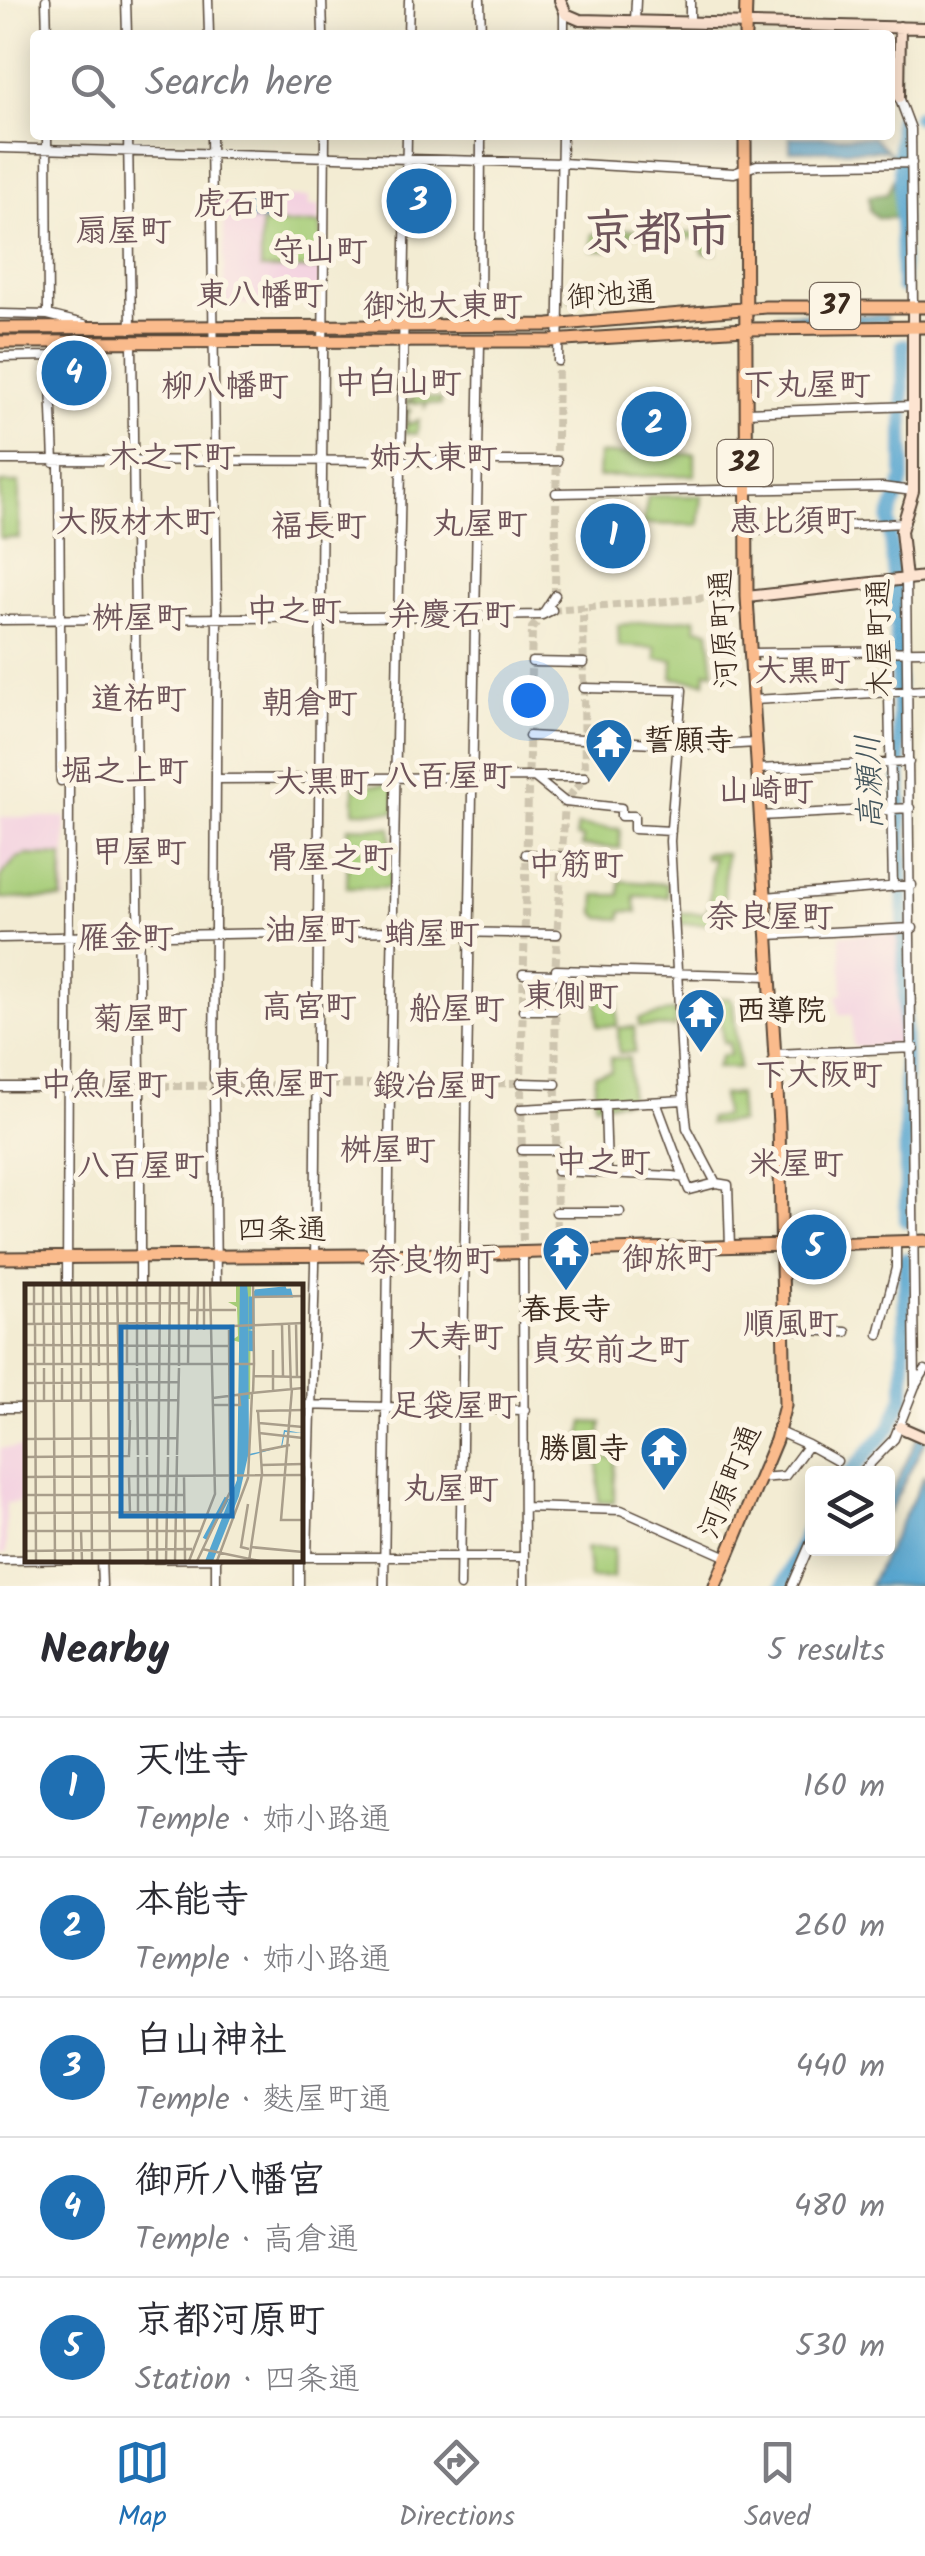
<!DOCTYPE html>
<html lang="en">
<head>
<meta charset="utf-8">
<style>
	:root { --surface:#fff; --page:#f2f2f3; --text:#2b2b33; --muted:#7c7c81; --line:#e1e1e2; --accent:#1f6fb2 }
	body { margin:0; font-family:Kalam,"Klee One",sans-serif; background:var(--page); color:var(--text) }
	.controls { position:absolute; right:30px; bottom:30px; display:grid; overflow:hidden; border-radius:10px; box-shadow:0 5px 25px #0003 }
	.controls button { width:90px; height:90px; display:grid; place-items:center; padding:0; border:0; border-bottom:2px solid var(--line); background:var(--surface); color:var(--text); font:50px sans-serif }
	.you { position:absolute; left:528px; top:700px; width:35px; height:35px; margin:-25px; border:8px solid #fff; border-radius:50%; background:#1a73e8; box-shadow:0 0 0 15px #1a73e833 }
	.badge { display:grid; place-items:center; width:65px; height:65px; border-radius:50%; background:var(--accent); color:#fff; font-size:32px; font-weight:700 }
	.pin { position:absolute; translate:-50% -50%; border:5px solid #fff; box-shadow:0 2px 10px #0006 }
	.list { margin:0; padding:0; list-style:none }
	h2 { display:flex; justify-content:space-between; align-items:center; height:130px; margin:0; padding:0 40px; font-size:42px }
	h2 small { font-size:32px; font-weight:400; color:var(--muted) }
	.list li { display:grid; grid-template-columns:65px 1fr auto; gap:30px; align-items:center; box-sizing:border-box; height:140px; padding:0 40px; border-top:2px solid var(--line) }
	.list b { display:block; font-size:38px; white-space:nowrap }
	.list p { margin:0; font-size:32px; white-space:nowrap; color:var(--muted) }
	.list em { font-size:32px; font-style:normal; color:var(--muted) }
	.icon { flex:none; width:55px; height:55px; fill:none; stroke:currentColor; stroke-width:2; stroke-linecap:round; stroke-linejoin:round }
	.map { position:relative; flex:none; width:925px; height:1586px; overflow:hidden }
	.search { position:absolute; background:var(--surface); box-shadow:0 5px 25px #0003; left:30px; right:30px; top:30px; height:110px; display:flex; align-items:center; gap:25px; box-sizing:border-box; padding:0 35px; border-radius:10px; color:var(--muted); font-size:38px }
	.sheet { height:830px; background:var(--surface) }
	nav { display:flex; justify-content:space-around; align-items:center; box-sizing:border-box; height:140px; border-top:2px solid var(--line); background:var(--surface); font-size:28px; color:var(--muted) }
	nav a { display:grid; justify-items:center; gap:5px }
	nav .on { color:var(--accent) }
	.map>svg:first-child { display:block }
</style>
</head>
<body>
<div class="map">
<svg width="925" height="1586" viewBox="0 0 925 1586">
	<rect width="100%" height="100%" fill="#fcf5e5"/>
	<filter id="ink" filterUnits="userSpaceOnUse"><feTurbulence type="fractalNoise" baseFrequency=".01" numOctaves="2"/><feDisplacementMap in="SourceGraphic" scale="20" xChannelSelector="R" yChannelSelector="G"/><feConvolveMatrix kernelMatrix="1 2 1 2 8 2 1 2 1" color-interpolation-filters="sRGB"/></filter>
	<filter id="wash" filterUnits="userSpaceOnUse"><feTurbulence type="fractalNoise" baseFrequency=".0048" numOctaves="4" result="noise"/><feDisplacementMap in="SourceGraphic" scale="40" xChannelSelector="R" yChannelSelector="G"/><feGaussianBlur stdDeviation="2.25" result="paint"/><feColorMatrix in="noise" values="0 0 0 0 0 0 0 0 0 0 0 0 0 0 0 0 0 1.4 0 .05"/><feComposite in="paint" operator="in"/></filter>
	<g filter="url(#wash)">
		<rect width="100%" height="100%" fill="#f3ecd3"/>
		<path fill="#f3cfe0" d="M242 197H309V206H320V304H224V200Z
			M0 817H66L65 900 0 899Z
			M901 933 903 1046 853 1047 852 1015 839 1014 837 995 843 994 840 935Z
			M0 1448H27V1502L6 1503V1554H0Z"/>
		<path fill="#a5cc77" stroke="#707b4a" stroke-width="2.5" d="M645 222 676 223V233L714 234 716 253H702V238H672L671 232 610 236 609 250H592V234H598V229L644 230Z
			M261 224H321V269H261Z
			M604 285V297L570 299V286Z
			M413 395 441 399V405L428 403 425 407V403H407V410H412L408 412 407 425 419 420 417 434 405 433 406 400H413Z
			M599 454H695V475L598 477Z
			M0 483H19V538H0Z
			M648 496H702L699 525 643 524Z
			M695 618 696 628 709 630 714 672 706 671 705 682 672 678 673 660 656 659V648L619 646 618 625Z
			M354 785H395V812L354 811Z
			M578 826 620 829V848L582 846 583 838 576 837Z
			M348 827 391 828 390 888H347Z
			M705 853H726L723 924H677V913H705L709 907 713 858H705Z
			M27 855 63 856 62 899 0 898V877L17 858Z
			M620 881 667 884 668 897 634 896 637 912 622 911 621 919 601 918 595 913 596 895H620Z
			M596 980H610L618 987 617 1026H598Z
			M712 998H729L733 1003 739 1068H716L722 1055H730L729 1043 723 1042 720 1015H712Z
			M675 1010V1027L639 1026V1019Z
			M634 1027 635 1052 619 1053 618 1028Z
			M611 1058H629L630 1100 595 1105V1074L611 1071Z
			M738 1094 740 1122 709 1124V1118L724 1116 722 1095Z
			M584 1422 602 1423 598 1456 577 1455Z
			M599 1457 615 1458 614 1503 598 1502Z
			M586 1548H614L613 1578H590Z"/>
		<path fill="#84b068" stroke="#606d43" stroke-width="2.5" d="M893 180 897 218H878L870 211 869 196 887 194Z"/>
		<path fill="#56a6d0" stroke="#486877" stroke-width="2.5" d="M790 137H873L895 158 886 150 790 151Z
			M246 204H275L276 221 247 220Z
			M837 313 887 316V322L778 320V314Z
			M925 1423V1441L888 1514V1500Z
			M925 1475V1576L921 1586H869Z"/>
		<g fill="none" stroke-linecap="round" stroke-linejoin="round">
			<path stroke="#56a6d0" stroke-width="2.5" d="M876 657H884"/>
			<path stroke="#56a6d0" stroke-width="14" d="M918 117 925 118
				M899 119 902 287
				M903 345V479L889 520 895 589 904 925 906 1221
				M849 1474 890 1428 904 1395 905 1259
				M783 1586 812 1518"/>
		</g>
	</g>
	<g filter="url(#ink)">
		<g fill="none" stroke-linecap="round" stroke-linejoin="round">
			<path stroke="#cec5af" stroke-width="8" stroke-dasharray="8 4" stroke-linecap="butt" d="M555 595 558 361
				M552 610 720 597
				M66 1087 521 1083
				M557 1252 555 975 565 802 585 777 583 607
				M523 1253 521 1083 532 628 539 620"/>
			<g stroke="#574739" stroke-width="11">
				<path id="street" d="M46 0 47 35
					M126 0 127 35
					M208 0 209 35
					M322 0 323 35
					M480 0 481 35
					M635 21 636 0
					M690 23V0
					M408 35 409 0
					M564 35V12
					M899 97 911 129 913 307
					M47 135 48 315
					M128 135 131 329
					M211 135 217 618 214 1079
					M0 148 562 163 734 173 757 165 912 163
					M0 314 48 315 84 324
					M480 325 481 135
					M132 343 140 1079
					M50 356 54 463
					M0 357 50 356 78 344
					M558 361 562 135
					M745 412 913 406
					M0 460 557 461
					M59 463 61 781
					M556 493 882 487 913 491
					M746 530 905 523
					M720 597 728 596
					M544 612 555 595
					M0 620 478 616 542 615 552 610
					M888 648 893 887
					M751 653 925 651
					M532 662 584 663
					M584 688 682 690 670 841 684 1100 687 1128 716 1183 728 1185 730 1247
					M754 700 925 690
					M529 736 706 746 756 743
					M758 769 909 762
					M534 777H585
					M216 779 534 777 565 802 621 808V816H634V829L671 831
					M760 816 910 808
					M526 854 563 857
					M765 897 912 885
					M768 935 913 928
					M0 938 393 931 557 934
					M556 970 770 976
					M523 974 555 975
					M523 1010H555
					M775 1054 914 1048
					M467 1076 480 342
					M390 1077 407 135
					M521 1083 556 1084
					M0 1087H66
					M140 1092V1286
					M214 1092 216 1286
					M656 1102 684 1177
					M605 1107 607 1171
					M521 1109 684 1100
					M522 1150H557
					M557 1171 673 1176 684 1178 689 1190 716 1183
					M556 1212H620
					M523 1253 524 1586
					M67 1286 69 780
					M784 1329 846 1332
					M879 1334 896 1268V1242
					M915 1386 925 1370
					M300 1405 525 1410
					M0 1408H28
					M779 1432 808 1445
					M860 1474 894 1439 915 1386 906 579
					M760 1478 785 1476 808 1445 837 1461
					M524 1507 621 1510 727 1557
					M300 1557H523
					M307 1557 315 1266 325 135
					M216 1558V1586
					M299 1558V1586
					M101 1559 102 1586
					M0 1560 217 1558
					M384 1586 390 1088
					M460 1586 467 1087
					M792 1586 812 1540"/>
			</g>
			<g stroke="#574739" stroke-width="14">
				<path id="secondary" d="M560 0 566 14 580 20 925 28
					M899 97 900 27
					M906 579 901 531 913 491V307
					M747 597 925 577
					M900 1427 925 1438"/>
			</g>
			<g stroke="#574739" stroke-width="15">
				<path id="primary" d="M745 35 746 0
					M0 328 549 325 766 307H925
					M0 342 549 341 745 329 925 327
					M0 1258 467 1254 925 1241
					M715 1586 776 1440 785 1405 779 1124 747 597 745 135"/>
			</g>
			<use href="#street" stroke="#fff" stroke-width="8"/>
			<use href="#secondary" stroke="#fde4d1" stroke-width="10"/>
			<use href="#primary" stroke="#fabb8c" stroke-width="11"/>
		</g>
	</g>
	<defs>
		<g id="temple-pin" transform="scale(2.5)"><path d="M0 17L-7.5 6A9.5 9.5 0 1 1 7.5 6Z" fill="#1f6fb2" stroke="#fcf5e5"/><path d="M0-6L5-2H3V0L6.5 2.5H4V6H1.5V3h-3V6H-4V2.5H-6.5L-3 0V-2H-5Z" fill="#fff"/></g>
	</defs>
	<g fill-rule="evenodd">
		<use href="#temple-pin" x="609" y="742"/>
		<use href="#temple-pin" x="701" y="1012"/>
		<use href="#temple-pin" x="566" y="1250"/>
		<use href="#temple-pin" x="664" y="1450"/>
	</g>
	<g text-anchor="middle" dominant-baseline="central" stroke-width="10" stroke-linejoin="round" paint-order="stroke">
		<g fill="#fcf5e5" stroke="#75675a" stroke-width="2.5">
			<rect x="810" y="283" width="50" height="46" rx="8"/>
			<rect x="717.5" y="440" width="55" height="46" rx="8"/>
		</g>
		<g font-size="28" font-weight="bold" fill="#3b2a1e">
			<text x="835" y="306">37</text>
			<text x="745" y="463">32</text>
		</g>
		<g font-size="30" fill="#3b2a1e" stroke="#fcf5e5">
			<text transform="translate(611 296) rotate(-4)">御池通</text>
			<text transform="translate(725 629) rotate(-93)">河原町通</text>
			<text transform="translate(881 638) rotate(-91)">木屋町通</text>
			<text x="282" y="1231">四条通</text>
			<text transform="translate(731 1482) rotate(-68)">河原町通</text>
		</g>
		<g font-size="30" font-weight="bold" fill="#3b2a1e" stroke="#fcf5e5" text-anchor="start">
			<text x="644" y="742">誓願寺</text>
			<text x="736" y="1012">西導院</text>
			<text x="566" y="1311" text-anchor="middle">春長寺</text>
			<text x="629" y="1450" text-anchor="end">勝圓寺</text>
		</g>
		<g font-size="32" font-weight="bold" fill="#6e545a" stroke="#fcf5e5">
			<text x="242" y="205">虎石町</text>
			<text x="124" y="232">扇屋町</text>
			<text x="320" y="252">守山町</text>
			<text x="260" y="296">東八幡町</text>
			<text x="443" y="307">御池大東町</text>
			<text x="398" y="384">中白山町</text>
			<text x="807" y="386">下丸屋町</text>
			<text x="225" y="387">柳八幡町</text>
			<text x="172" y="458">木之下町</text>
			<text x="434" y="459">姉大東町</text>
			<text x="793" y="522">恵比須町</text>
			<text x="136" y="523">大阪材木町</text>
			<text x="480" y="525">丸屋町</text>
			<text x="319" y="527">福長町</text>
			<text x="294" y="612">中之町</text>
			<text x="452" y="616">弁慶石町</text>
			<text x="140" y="619">桝屋町</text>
			<text x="803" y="672">大黒町</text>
			<text x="139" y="700">道祐町</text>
			<text x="310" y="704">朝倉町</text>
			<text x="125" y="772">堀之上町</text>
			<text x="449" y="777">八百屋町</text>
			<text x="322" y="783">大黒町</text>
			<text x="766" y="792">山崎町</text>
			<text x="139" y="853">甲屋町</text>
			<text x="330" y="859">骨屋之町</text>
			<text x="576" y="866">中筋町</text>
			<text x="770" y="918">奈良屋町</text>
			<text x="313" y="931">油屋町</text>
			<text x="432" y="935">蛸屋町</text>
			<text x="126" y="939">雁金町</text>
			<text x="571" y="997">東側町</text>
			<text x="309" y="1008">高宮町</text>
			<text x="457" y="1010">船屋町</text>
			<text x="140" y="1020">菊屋町</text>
			<text x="819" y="1076">下大阪町</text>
			<text x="275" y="1085">東魚屋町</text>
			<text x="104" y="1086">中魚屋町</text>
			<text x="437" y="1087">鍛冶屋町</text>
			<text x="388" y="1151">桝屋町</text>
			<text x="603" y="1163">中之町</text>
			<text x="796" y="1165">米屋町</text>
			<text x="141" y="1167">八百屋町</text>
			<text x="670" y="1260">御旅町</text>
			<text x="432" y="1262">奈良物町</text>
			<text x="791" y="1325">順風町</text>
			<text x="456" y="1338">大寿町</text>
			<text x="610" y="1351">貞安前之町</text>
			<text x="454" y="1407">足袋屋町</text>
			<text x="451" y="1490">丸屋町</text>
		</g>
		<g font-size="32" font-style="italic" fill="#44555c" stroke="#fcf5e5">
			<text transform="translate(871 782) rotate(-92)">高瀬川</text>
		</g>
		<g font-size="50" font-weight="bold" fill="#6e545a" stroke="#fcf5e5">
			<text x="658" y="236">京都市</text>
		</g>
	</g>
	<g transform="translate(25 1284)">
		<rect width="278" height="278" fill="#f3ecd3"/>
		<path d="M211 0H226L225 115H214V58L207 56 213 52 212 23 203 18H211Z" fill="#a5cc77"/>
		<path d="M215 0H222L223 11 224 170 256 163 259 146 277 149 260 148 257 163 223 172 214 212 188 277H180L212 196Z" fill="#56a6d0"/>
		<path fill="none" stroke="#56a6d0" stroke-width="5" d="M259 5 260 7 257 8H230ZM264 7 265 11H230V9ZM226 15H227V43H226ZM226 49H227L226 67ZM180 255 202 214"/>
		<path fill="none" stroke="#a99e8b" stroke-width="2.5" d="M18 0V40M28 0 30 277M36 0 37 79M46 0 47 60M56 0V79M65 0 67 277M73 0 74 82M82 0 85 277M92 0 94 97M102 0V81M112 0V82M121 0 122 171M228 0 229 80M227 13 278 12M0 20 163 19M163 26H211M264 39 266 105M271 39 272 93M0 40 135 39M9 40V0M10 40 11 277M257 40 258 92M164 44 278 39M172 46 173 0M179 46V0M47 60 48 277M0 61 205 62M19 79V40M0 80H229L228 109M163 81 164 0M154 82V0M37 84V117M112 84 113 171M229 92 278 93M0 99 153 98M104 99V136M267 105 256 236H278M248 107V66M227 109 278 104M188 114 227 109 223 194 192 277M0 117 153 116M0 117 1 173M19 117V84M56 117V84M189 121H215L214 111M231 127 278 126M234 139 278 143M234 149 278 154M0 155 152 154M235 167 265 161M143 171 145 0M152 171 154 84M0 173 104 172 105 136M113 173V229M122 173 123 277M237 181 278 180M159 192 160 277M0 193 278 191M104 193 105 229M0 211H159M223 220 216 263 224 265M133 228 135 0M0 229 159 228M0 247H175M56 247 57 277M225 263 278 268M177 265 235 277M0 267 167 265M0 277 1 247M132 277V228M141 277 143 173M150 277 152 172M164 277 190 210 185 0M172 277 205 208 204 46M224 277 237 190 233 127"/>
		<path fill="#1f6fb2" fill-opacity="0.15" stroke="#1f6fb2" stroke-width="5" d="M96 43H207V232H96Z"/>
		<rect width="278" height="278" fill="none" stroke="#3b2a1e" stroke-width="5"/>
	</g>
</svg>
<div class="controls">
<button><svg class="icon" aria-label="layers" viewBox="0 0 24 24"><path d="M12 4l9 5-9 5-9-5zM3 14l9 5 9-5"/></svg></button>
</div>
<div class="you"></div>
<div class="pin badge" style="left:613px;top:536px">1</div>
<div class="pin badge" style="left:654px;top:424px">2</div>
<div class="pin badge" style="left:419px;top:201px">3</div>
<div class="pin badge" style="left:74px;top:373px">4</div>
<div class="pin badge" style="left:814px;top:1247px">5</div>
<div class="search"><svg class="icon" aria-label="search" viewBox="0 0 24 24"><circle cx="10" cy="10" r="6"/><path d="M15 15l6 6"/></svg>Search here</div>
</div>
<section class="sheet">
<h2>Nearby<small>5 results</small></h2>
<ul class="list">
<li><span class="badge">1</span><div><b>天性寺</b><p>Temple · 姉小路通</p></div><em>160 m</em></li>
<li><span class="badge">2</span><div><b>本能寺</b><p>Temple · 姉小路通</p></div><em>260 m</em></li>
<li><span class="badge">3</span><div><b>白山神社</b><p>Temple · 麩屋町通</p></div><em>440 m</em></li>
<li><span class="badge">4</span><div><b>御所八幡宮</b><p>Temple · 高倉通</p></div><em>480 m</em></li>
<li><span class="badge">5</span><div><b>京都河原町</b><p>Station · 四条通</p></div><em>530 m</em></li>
</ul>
</section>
<nav>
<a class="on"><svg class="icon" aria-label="map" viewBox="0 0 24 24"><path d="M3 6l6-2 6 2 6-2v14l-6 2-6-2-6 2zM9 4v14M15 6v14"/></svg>Map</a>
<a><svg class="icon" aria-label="directions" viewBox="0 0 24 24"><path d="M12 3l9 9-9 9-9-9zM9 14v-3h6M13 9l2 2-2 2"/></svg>Directions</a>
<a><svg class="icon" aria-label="saved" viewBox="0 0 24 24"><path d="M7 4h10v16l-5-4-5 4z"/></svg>Saved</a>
</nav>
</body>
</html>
